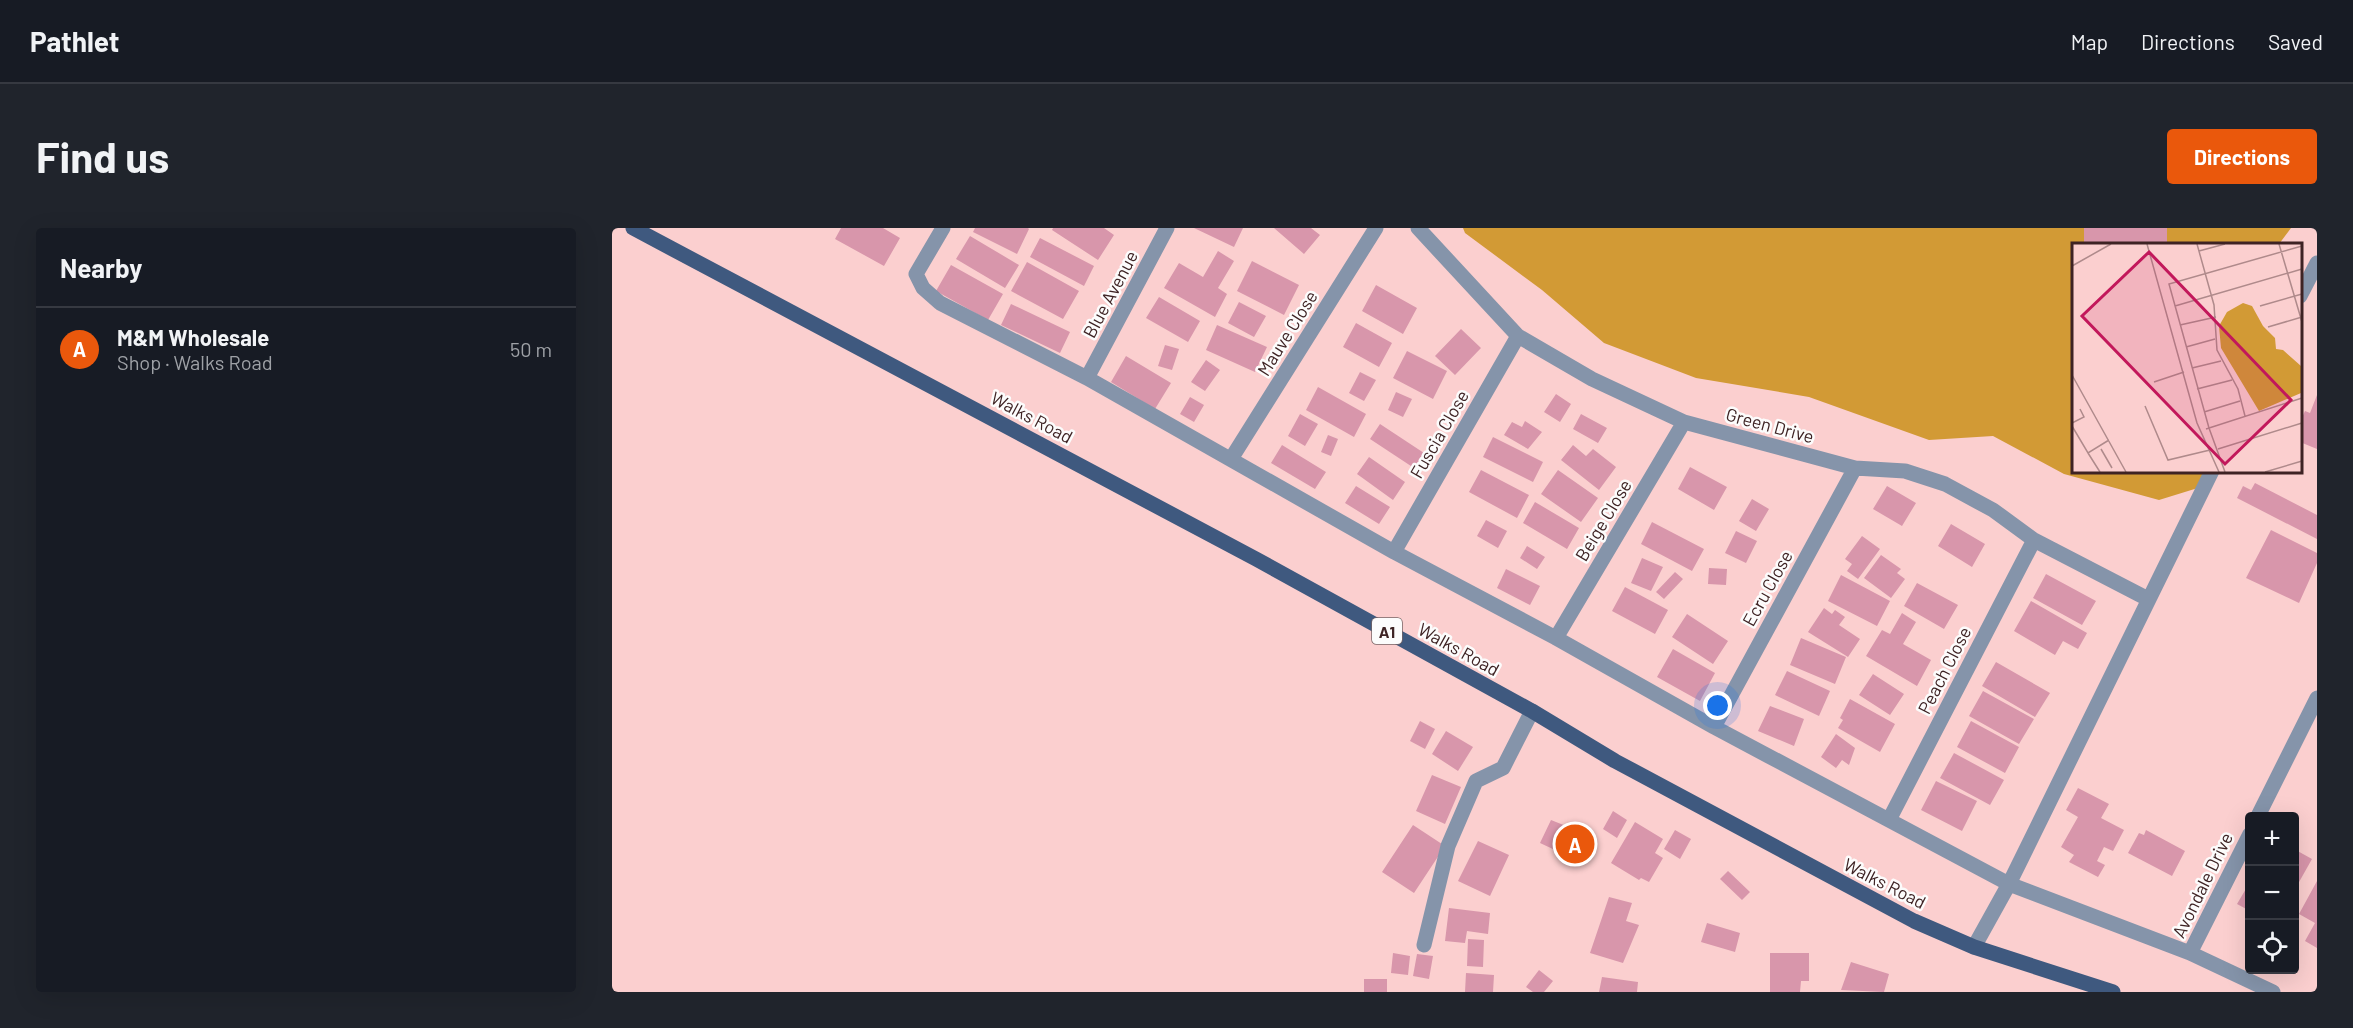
<!DOCTYPE html>
<html lang="en">
<head>
<meta charset="utf-8">
<style>
	:root { --surface:#171b24; --page:#20242c; --text:#f1f3f6; --muted:#9ea1a6; --line:#363941; --accent:#ea580c }
	body { margin:0; font-family:Barlow,sans-serif; background:var(--page); color:var(--text) }
	.controls { position:absolute; right:18px; bottom:18px; display:grid; overflow:hidden; border-radius:6px; box-shadow:0 6px 24px #0002 }
	.controls button { width:54px; height:54px; display:grid; place-items:center; padding:0; border:0; border-bottom:2px solid var(--line); background:var(--surface); color:var(--text); font:30px sans-serif }
	.you { position:absolute; left:1106px; top:478px; width:21px; height:21px; margin:-15px; border:4px solid #fff; border-radius:50%; background:#1a73e8; box-shadow:0 0 0 9px #1a73e833 }
	.badge { display:grid; place-items:center; width:39px; height:39px; border-radius:50%; background:var(--accent); color:#fff; font-size:20px; font-weight:700 }
	.pin { position:absolute; translate:-50% -50%; border:3px solid #fff; box-shadow:0 2px 6px #0006 }
	.list { margin:0; padding:0; list-style:none }
	h2 { display:flex; justify-content:space-between; align-items:center; height:78px; margin:0; padding:0 24px; font-size:26px }
	h2 small { font-size:20px; font-weight:400; color:var(--muted) }
	.list li { display:grid; grid-template-columns:39px 1fr auto; gap:18px; align-items:center; box-sizing:border-box; height:84px; padding:0 24px; border-top:2px solid var(--line) }
	.list b { display:block; font-size:22px; white-space:nowrap }
	.list p { margin:0; font-size:20px; white-space:nowrap; color:var(--muted) }
	.list em { font-size:20px; font-style:normal; color:var(--muted) }
	.icon { flex:none; width:33px; height:33px; fill:none; stroke:currentColor; stroke-width:2; stroke-linecap:round; stroke-linejoin:round }
	.map { position:relative; flex:none; width:1705px; height:764px; overflow:hidden; border-radius:6px }
	header { display:flex; align-items:center; gap:36px; box-sizing:border-box; height:84px; padding:0 30px; background:var(--surface); border-bottom:2px solid var(--line) }
	header strong { font-size:28px }
	nav { display:flex; gap:33px; margin-inline-start:auto; font-size:21px }
	.intro { display:flex; align-items:center; justify-content:space-between; box-sizing:border-box; height:144px; padding:0 36px }
	h1 { margin:0; font-size:42px }
	.button { padding:15px 27px; border-radius:6px; background:var(--accent); color:#fff; font-size:21px; font-weight:700 }
	main { display:flex; gap:36px; padding:0 36px }
	aside { flex:1; background:var(--surface); border-radius:6px; box-shadow:0 6px 24px #0002 }
	.map>svg:first-child { display:block }
</style>
</head>
<body>
<header>
<strong>Pathlet</strong>
<nav><a>Map</a><a>Directions</a><a>Saved</a></nav>
</header>
<div class="intro"><h1>Find us</h1><a class="button">Directions</a></div>
<main>
<aside>
<h2>Nearby<small></small></h2>
<ul class="list">
<li><span class="badge">A</span><div><b>M&amp;M Wholesale</b><p>Shop · Walks Road</p></div><em>50 m</em></li>
</ul>
</aside>
<div class="map">
<svg width="1705" height="764" viewBox="0 0 1705 764">
	<rect width="100%" height="100%" fill="#fbcfcf"/>
	<path fill="#d29a35" d="M851 0H1679L1667 16H1462V243H1598L1589 259 1547 272 1452 246 1381 208 1317 212 1197 169 1084 150 992 115 930 62 853 5Z"/>
	<path fill="#d896ab" d="M229 0H271L288 10 272 38 223 11Z
		M363 0H416L417 1 405 26 361 4Z
		M441 0H492L502 7 486 32 440 2Z
		M582 0H631L622 19Z
		M662 0H699L708 7 692 26Z
		M1472 0H1555V16H1472Z
		M358 8 407 37 393 60 344 31Z
		M428 10 482 38 472 58 418 29Z
		M606 23 622 33 606 60 615 66 603 89 552 60 567 35 591 49Z
		M640 33 687 57 672 87 625 63Z
		M415 34 467 63 451 91 399 63Z
		M339 37 391 66 376 92 324 63Z
		M764 57 805 80 791 106 750 83Z
		M547 69 588 93 576 114 534 90Z
		M627 74 654 88 642 109 616 95Z
		M399 76 458 104 448 125 389 97Z
		M744 95 780 115 767 139 731 119Z
		M605 97 655 119 643 144 594 122Z
		M849 101 869 120 843 147 823 128Z
		M553 117 567 121 560 142 546 138Z
		M795 123 835 143 821 171 781 150Z
		M514 128 559 155 543 181 499 154Z
		M594 132 608 142 593 163 579 154Z
		M748 144 764 152 752 173 737 165Z
		M706 159 754 186 742 209 694 182Z
		M784 164 800 171 791 189 776 182Z
		M944 166 959 176 948 194 932 184Z
		M1705 167V221L1688 214V194L1693 183 1698 185Z
		M578 169 592 177 582 194 568 186Z
		M688 186 706 196 693 218 676 208Z
		M969 186 995 200 986 215 961 201Z
		M913 193 930 204 916 221 892 207 900 194 910 199Z
		M768 196 812 225 802 240 758 211Z
		M716 207 726 211 719 228 709 224Z
		M881 209 931 234 921 254 871 229Z
		M670 217 714 244 703 261 659 235Z
		M961 217 974 228 981 221 1004 239 987 262 949 232Z
		M757 229 793 254 781 272 745 246Z
		M1078 239 1115 259 1102 282 1066 261Z
		M869 242 917 267 905 290 857 264Z
		M946 242 986 270 969 294 929 266Z
		M1643 255 1705 287V311L1625 270 1631 258 1639 262Z
		M744 258 778 279 767 296 733 275Z
		M1275 258 1304 275 1290 298 1261 281Z
		M1140 271 1157 281 1144 303 1127 293Z
		M923 274 967 300 955 321 911 295Z
		M874 292 895 303 886 320 865 308Z
		M1040 294 1092 321 1080 343 1029 316Z
		M1339 296 1373 316 1360 339 1326 318Z
		M1659 302 1705 325V335L1687 375 1634 350Z
		M1124 303 1145 313 1134 335 1113 325Z
		M1250 308 1268 321 1246 351 1235 343 1240 336 1233 331Z
		M915 318 933 329 925 341 908 330Z
		M1269 327 1289 341 1285 345 1293 351 1279 370 1252 350Z
		M1030 330 1051 339 1039 363 1019 355Z
		M1097 340 1115 341 1114 357 1096 356Z
		M894 341 928 358 918 377 885 360Z
		M1063 344 1071 351 1052 371 1044 364Z
		M1434 346 1484 373 1470 397 1421 370Z
		M1229 347 1278 373 1265 398 1216 373Z
		M1305 355 1346 377 1332 401 1292 378Z
		M1013 359 1056 382 1043 406 1000 383Z
		M1419 373 1475 405 1466 421 1451 413 1443 427 1402 403Z
		M1212 380 1220 386 1223 382 1233 389 1227 397 1248 411 1236 429 1196 404Z
		M1290 385 1304 394 1291 416 1319 432 1305 458 1254 428 1270 402 1278 406Z
		M1075 386 1116 413 1101 436 1060 409Z
		M1189 410 1234 429 1223 456 1178 437Z
		M1061 421 1103 445 1088 473 1045 449Z
		M1384 434 1438 465 1423 489 1370 458Z
		M1175 443 1218 463 1207 488 1163 467Z
		M1261 446 1292 466 1278 487 1247 467Z
		M1371 463 1422 491 1407 516 1357 488Z
		M1238 471 1283 496 1268 524 1226 500 1231 492 1228 490Z
		M1158 478 1192 491 1182 518 1146 503Z
		M808 493 823 501 813 521 798 513Z
		M1359 493 1407 519 1393 545 1345 519Z
		M834 503 861 519 846 543 820 526Z
		M1224 506 1243 520 1237 537 1230 532 1224 540 1209 529Z
		M1342 525 1392 552 1378 577 1328 550Z
		M820 547 849 559 833 596 804 583Z
		M1324 553 1365 573 1350 603 1309 582Z
		M1466 560 1497 576 1489 590 1512 602 1501 623 1492 619 1485 633 1493 637 1486 649 1457 634 1462 627 1449 619 1466 589 1454 582Z
		M1001 583 1015 592 1005 610 991 601Z
		M939 592 954 598 943 622 928 615Z
		M1023 594 1051 611 1043 625 1051 630 1037 654 1029 650 1027 652 999 635Z
		M801 597 833 618 802 665 770 644Z
		M959 600 978 609 968 633 948 624Z
		M1063 602 1079 611 1068 631 1052 621Z
		M1534 602 1573 623 1560 648 1516 625 1527 605 1532 607Z
		M866 613 897 627 878 668 846 653Z
		M1682 621 1700 631 1682 663Z
		M1116 643 1138 664 1130 672 1108 651Z
		M1705 653V720L1693 713 1703 695 1687 686Z
		M1638 654V683L1625 676Z
		M997 669 1020 675 1014 693 1027 697 1011 735 978 725Z
		M837 680 878 685 876 706 855 703 853 715 833 713Z
		M1095 695 1128 705 1123 724 1089 714Z
		M856 711 872 712 871 739 855 738Z
		M781 725 798 728 796 747 779 745Z
		M1158 725H1197V753H1189L1188 764H1158Z
		M805 726 821 728 817 751 801 748Z
		M1239 734 1277 746 1272 764 1229 762Z
		M927 742 941 753 932 764H921L914 759Z
		M854 745 882 747 881 764H853Z
		M990 749 1026 754 1025 764H987Z
		M752 751H775V764H752Z"/>
	<g fill="none" stroke-linecap="round" stroke-linejoin="round">
		<path stroke="#8594aa" stroke-width="15" d="M331 0 304 46 311 60 328 75 475 150 782 324 944 410 1102 499 1397 656 1578 725 1661 764
			M806 0 906 108 980 151 1072 194 1243 240 1293 243 1333 256 1381 282 1422 312 1536 371
			M1688 68 1705 35
			M475 150 555 0
			M619 231 764 0
			M782 324 906 108
			M944 410 1072 194
			M1102 499 1243 240
			M1646 588 1705 470
			M1278 590 1422 312
			M812 717 836 618 864 553 891 540 920 483
			M1362 719 1397 656 1600 243
			M1578 725 1638 606"/>
		<path stroke="#3f597f" stroke-width="15" d="M21 0 644 331 920 483 1003 533 1302 693 1362 719 1501 764"/>
	</g>
	<g text-anchor="middle" dominant-baseline="central" stroke-width="5" stroke-linejoin="round" paint-order="stroke">
		<rect fill="#fcfcfc" stroke="#776465" stroke-width="1.5" x="760" y="390" width="30" height="26" rx="4.5"/>
		<g font-size="16" font-weight="bold" fill="#3e2324">
			<text x="775" y="403">A1</text>
		</g>
		<g font-size="18" fill="#3e2324" stroke="#fcfcfc">
			<text transform="translate(498 66) rotate(-62)">Blue Avenue</text>
			<text transform="translate(675 105) rotate(-58)">Mauve Close</text>
			<text transform="translate(420 189) rotate(28)">Walks Road</text>
			<text transform="translate(1158 197) rotate(15)">Green Drive</text>
			<text transform="translate(827 206) rotate(-60)">Fuscia Close</text>
			<text transform="translate(991 292) rotate(-59)">Beige Close</text>
			<text transform="translate(1155 360) rotate(-61)">Ecru Close</text>
			<text transform="translate(847 421) rotate(29)">Walks Road</text>
			<text transform="translate(1332 442) rotate(-63)">Peach Close</text>
			<text transform="translate(1273 655) rotate(27)">Walks Road</text>
			<text transform="translate(1590 657) rotate(-64)">Avondale Drive</text>
		</g>
	</g>
	<g transform="translate(1460 15)">
		<rect width="230" height="230" fill="#fbcfcf"/>
		<path d="M171 60 180 63 191 83 203 95 204 106 211 107 229 123V150L187 168 149 105 147 83 155 69Z" fill="#d29a35"/>
		<path fill="none" stroke="#af8a8b" stroke-width="1.5" d="M75 1 125 180 147 229M125 1 142 62 145 107 166 146 173 173M207 1 230 79M127 8 153 1M0 23 39 1M103 63 230 26M188 63 230 51M108 82 144 74M196 84 230 74M114 104 143 96M120 125 149 118M0 132 54 229M82 139 112 129M125 146 160 137M73 163 96 217 138 207M132 169 168 158M0 180 12 174 8 166M0 183 16 210 37 197M134 186 230 155M29 206 40 225M146 206 230 180M16 210 28 229M153 229 137 185 97 41 230 3M193 229 230 218"/>
		<path fill="#c2185b" fill-opacity="0.15" stroke="#c2185b" stroke-width="3" d="M77 9 219 157 153 221 10 73Z"/>
		<rect width="230" height="230" fill="none" stroke="#3e2324" stroke-width="3"/>
	</g>
</svg>
<div class="controls">
<button>+</button>
<button>−</button>
<button><svg class="icon" aria-label="locate" viewBox="0 0 24 24"><circle cx="12" cy="12" r="6"/><path d="M12 2v4M12 18v4M2 12h4M18 12h4"/></svg></button>
</div>
<div class="you"></div>
<div class="pin badge" style="left:963px;top:616px">A</div>
</div>
</main>
</body>
</html>
